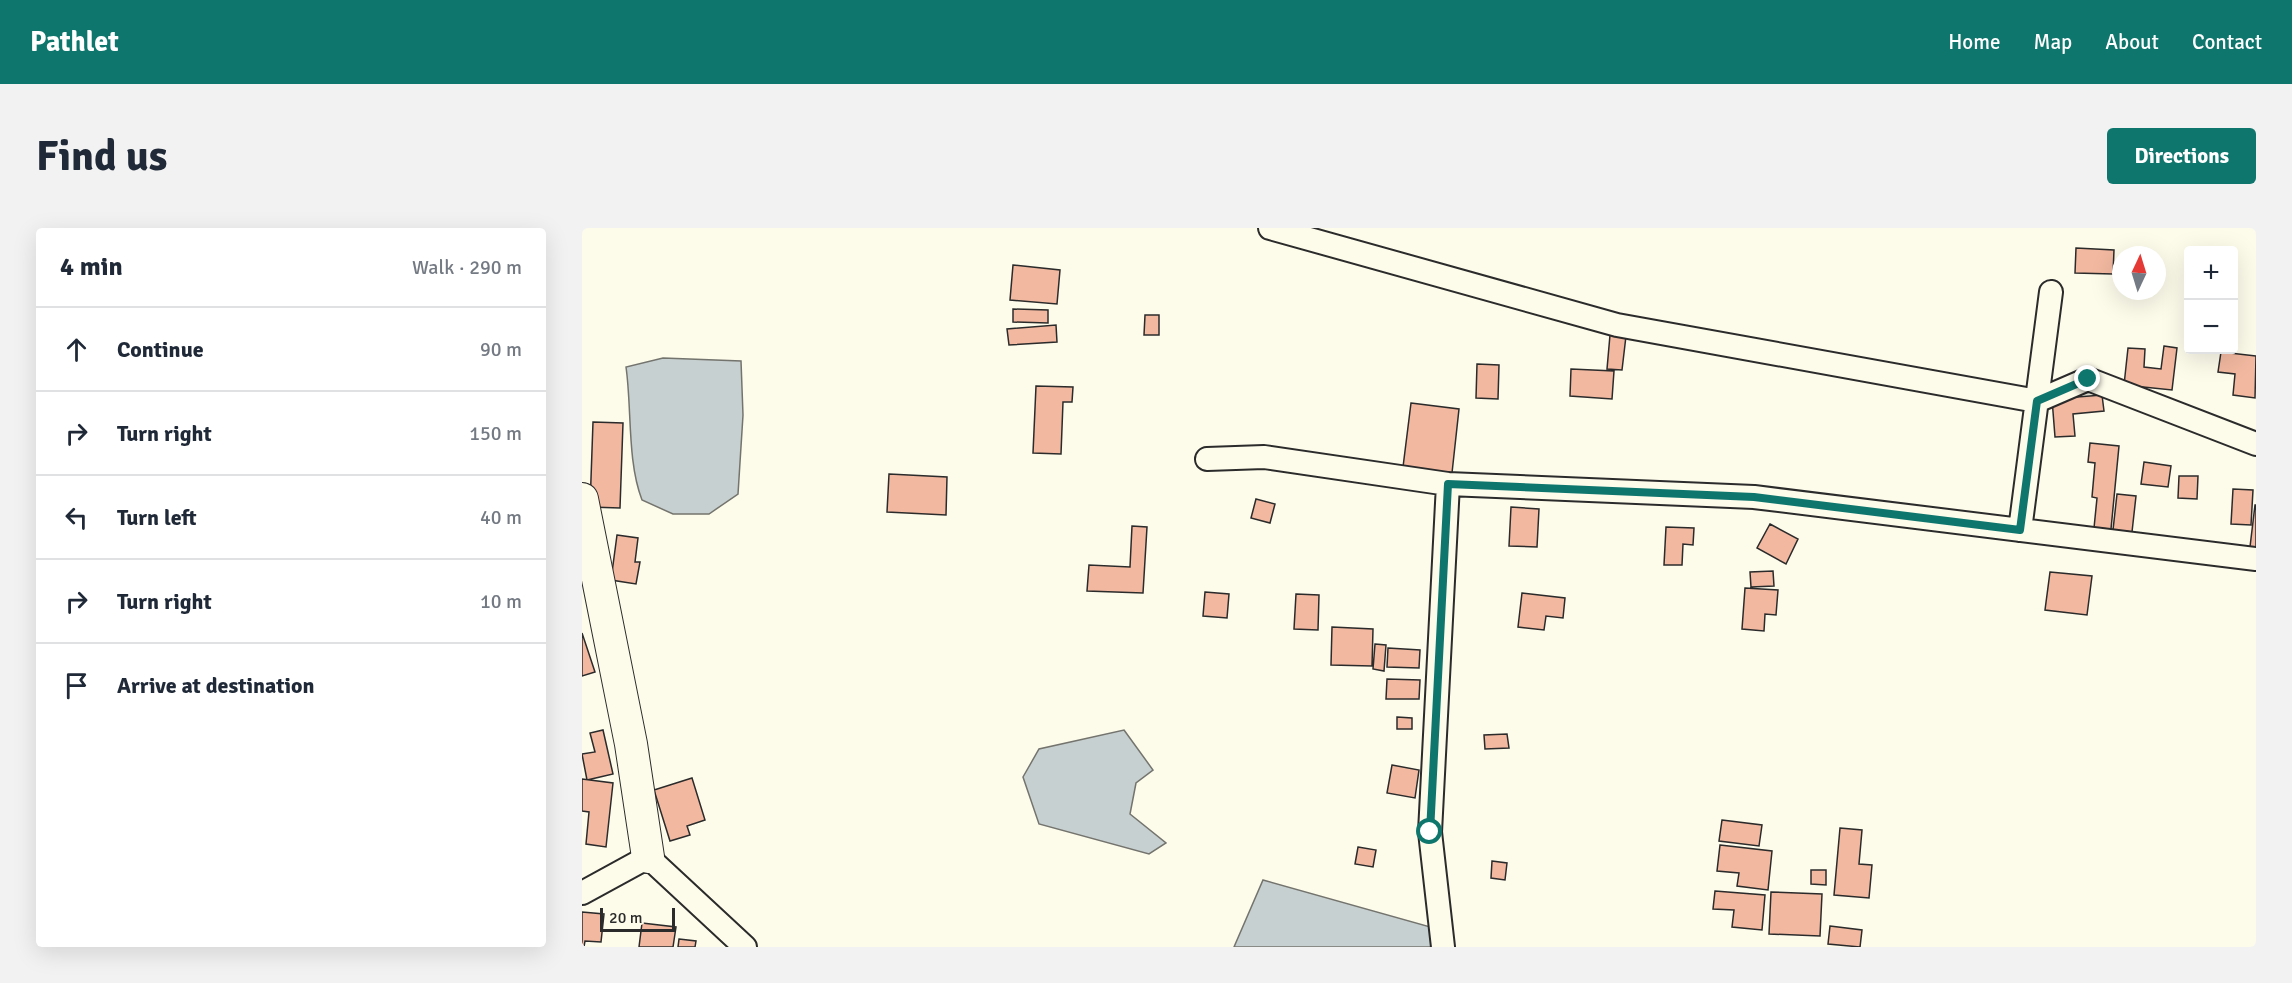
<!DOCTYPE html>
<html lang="en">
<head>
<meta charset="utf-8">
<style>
	:root { --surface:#fff; --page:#f2f2f3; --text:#1f2937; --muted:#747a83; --line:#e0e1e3; --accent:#0f766e }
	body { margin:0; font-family:Signika,sans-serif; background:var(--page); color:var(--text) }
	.controls { position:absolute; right:18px; top:18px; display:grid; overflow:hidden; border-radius:6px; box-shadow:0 6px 24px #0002 }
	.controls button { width:54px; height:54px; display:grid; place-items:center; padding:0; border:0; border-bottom:2px solid var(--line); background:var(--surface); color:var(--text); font:30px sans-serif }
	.compass { position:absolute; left:1530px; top:18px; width:54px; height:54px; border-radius:50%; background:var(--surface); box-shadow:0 6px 24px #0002; rotate:4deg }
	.scale { position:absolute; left:18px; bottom:15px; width:75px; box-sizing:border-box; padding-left:6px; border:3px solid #2b2b2b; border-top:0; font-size:16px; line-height:21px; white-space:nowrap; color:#2b2b2b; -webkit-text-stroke:4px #fdfbea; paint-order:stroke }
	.stop { position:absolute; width:18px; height:18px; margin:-14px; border:4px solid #0f766e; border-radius:50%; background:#fff }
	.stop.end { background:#0f766e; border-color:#fff; box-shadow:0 2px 6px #0008 }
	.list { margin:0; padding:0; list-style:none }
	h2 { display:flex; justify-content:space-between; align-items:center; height:78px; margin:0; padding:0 24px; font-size:26px }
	h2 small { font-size:20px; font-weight:400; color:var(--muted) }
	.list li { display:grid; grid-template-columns:39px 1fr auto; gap:18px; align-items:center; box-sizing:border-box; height:84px; padding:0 24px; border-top:2px solid var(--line) }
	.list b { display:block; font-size:22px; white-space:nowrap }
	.list em { font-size:20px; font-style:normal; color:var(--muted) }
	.icon { flex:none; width:33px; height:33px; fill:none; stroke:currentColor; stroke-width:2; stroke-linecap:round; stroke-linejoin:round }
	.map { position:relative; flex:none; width:1674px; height:719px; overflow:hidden; border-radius:6px }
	header { display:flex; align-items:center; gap:36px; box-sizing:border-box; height:84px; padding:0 30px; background:var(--accent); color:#fff }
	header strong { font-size:28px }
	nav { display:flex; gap:33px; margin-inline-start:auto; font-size:21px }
	.intro { display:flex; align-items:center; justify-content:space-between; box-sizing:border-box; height:144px; padding:0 36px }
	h1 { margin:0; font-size:42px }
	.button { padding:15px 27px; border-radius:6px; background:var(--accent); color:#fff; font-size:21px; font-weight:700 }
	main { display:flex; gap:36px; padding:0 36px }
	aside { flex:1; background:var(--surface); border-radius:6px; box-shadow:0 6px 24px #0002 }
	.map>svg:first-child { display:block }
</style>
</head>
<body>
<header>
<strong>Pathlet</strong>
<nav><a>Home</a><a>Map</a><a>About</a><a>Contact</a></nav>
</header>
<div class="intro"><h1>Find us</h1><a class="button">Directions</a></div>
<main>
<aside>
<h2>4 min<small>Walk · 290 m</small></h2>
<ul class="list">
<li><svg class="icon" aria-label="ahead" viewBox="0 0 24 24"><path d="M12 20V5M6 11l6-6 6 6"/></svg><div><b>Continue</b></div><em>90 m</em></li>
<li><svg class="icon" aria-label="right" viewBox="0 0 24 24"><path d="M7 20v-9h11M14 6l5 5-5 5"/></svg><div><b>Turn right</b></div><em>150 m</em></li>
<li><svg class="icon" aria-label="left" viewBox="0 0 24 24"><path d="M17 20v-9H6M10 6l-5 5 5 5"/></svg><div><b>Turn left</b></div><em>40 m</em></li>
<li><svg class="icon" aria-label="right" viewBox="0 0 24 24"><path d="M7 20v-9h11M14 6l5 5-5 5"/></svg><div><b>Turn right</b></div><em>10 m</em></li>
<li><svg class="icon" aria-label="arrive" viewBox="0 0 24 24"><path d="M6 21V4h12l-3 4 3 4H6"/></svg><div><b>Arrive at destination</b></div></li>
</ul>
</aside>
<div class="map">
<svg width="1674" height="719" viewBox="0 0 1674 719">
	<rect width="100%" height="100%" fill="#fdfbea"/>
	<path fill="#c7d0d0" stroke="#74746e" stroke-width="1.5" d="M81 130 159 133 161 187 156 266 127 286H91L60 272C45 233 50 181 44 139Z
		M542 502 571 542 554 555 548 586 584 615 567 626 457 596 441 549 457 521Z
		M681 652 852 700 854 719H652Z"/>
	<path fill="#f2b8a0" stroke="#2b2b2b" stroke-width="1.5" d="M1494 20 1532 22 1531 46 1493 45Z
		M431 37 478 42 475 76 428 72Z
		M431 81 466 82V95L431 94Z
		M563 87H577V107H562Z
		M474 97 475 114 427 117 425 101Z
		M1028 107 1044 108 1040 142 1025 141Z
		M1582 118 1595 120 1590 162 1542 157 1546 120 1563 121 1562 139 1579 141Z
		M1639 124 1674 128 1673 170 1651 167 1653 146 1636 144Z
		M895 136 917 137 916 171 894 170Z
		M989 141 1032 143 1030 171 988 168Z
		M454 158 491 159 490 174H481L479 226 451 225Z
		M1520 167 1522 183 1491 186 1493 208 1473 209 1470 171Z
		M829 175 877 181 870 245 821 239Z
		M11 194 41 195 38 280 8 279Z
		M1508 215 1537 218 1529 301 1512 300 1515 270 1510 269 1513 235 1506 234Z
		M1562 234 1589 238 1586 259 1559 256Z
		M307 246 365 249 364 287 305 284Z
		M1597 248H1616L1615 271 1596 270Z
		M1651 261 1671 262 1669 297 1649 296Z
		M1535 266 1554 268 1550 304 1531 302Z
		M674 271 693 276 688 295 669 290Z
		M1673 277H1674V320L1668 319Z
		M929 279 957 281 955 319 927 318Z
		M1188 296 1216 311 1204 336 1175 320Z
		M550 298 565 299 561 365 505 363 507 337 548 339Z
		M1084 299 1112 300 1111 317 1101 316 1100 337H1082Z
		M35 307 56 310 53 334H58L54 356 29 352Z
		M1191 343 1192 358 1169 359 1168 344Z
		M1468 344 1510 348 1505 387 1463 382Z
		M1163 360 1196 362 1194 387 1183 386 1182 403 1160 401Z
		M623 364 647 366 645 390 621 388Z
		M940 365 983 370 981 390 964 388 962 402 936 399Z
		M714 366 737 367 736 402 712 401Z
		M750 399 791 401 790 438 749 437Z
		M0 405 13 444 0 448Z
		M793 416 804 417 802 443 791 441Z
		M806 420 838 422 837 440 805 439Z
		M805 451 838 452 837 471H804Z
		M815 489 830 490V501H815Z
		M21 502 31 546 5 552 0 526 13 524 8 505Z
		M925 506 927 520 903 521 902 507Z
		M810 537 837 542 833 570 805 565Z
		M110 550 123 592 105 598 108 607 88 613 72 562Z
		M0 551 31 555 24 619 4 616 7 584 0 583Z
		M1140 592 1180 597 1177 618 1137 613Z
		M1258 600 1280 602 1277 636 1290 637 1287 670 1252 667Z
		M1138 617 1190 623 1186 662 1155 658 1157 645 1135 643Z
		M776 619 794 622 791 639 773 636Z
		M910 633 925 635 923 652 909 650Z
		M1229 642H1244V657L1229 656Z
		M1133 663 1183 667 1180 702 1150 699 1152 682 1131 681Z
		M1189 664 1240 666 1238 708 1187 706Z
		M0 684 22 686 19 714 3 713 2 719H0Z
		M60 695 94 699 91 719H57Z
		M1248 698 1280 702 1278 719 1246 716Z
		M97 711 114 713 113 719H96Z"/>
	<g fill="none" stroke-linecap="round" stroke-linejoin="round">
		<g stroke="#2b2b2b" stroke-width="26">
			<path id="street" d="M688 0 1035 97 1455 173 1506 151 1674 216
				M625 231 682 229 866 256 1172 269 1674 331
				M1438 302 1469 64
				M0 665 66 629 163 719
				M861 719 848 604 866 256"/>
		</g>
		<g stroke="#2b2b2b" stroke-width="34">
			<path id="secondary" d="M0 271 49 516 66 629"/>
		</g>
		<use href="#street" stroke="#fdfbea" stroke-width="22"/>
		<use href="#secondary" stroke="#fdfbea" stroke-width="32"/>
	</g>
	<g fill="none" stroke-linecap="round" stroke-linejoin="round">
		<path stroke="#0f766e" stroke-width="8" d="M848 604 866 256 1172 269 1438 302 1455 173 1506 151"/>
	</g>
</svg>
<div class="controls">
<button>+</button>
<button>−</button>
</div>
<svg class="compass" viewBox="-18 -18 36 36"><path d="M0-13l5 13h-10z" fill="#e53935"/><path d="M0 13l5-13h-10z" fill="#747a83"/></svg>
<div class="scale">20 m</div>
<div class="stop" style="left:848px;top:604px"></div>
<div class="stop end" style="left:1506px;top:151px"></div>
</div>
</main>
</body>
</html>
